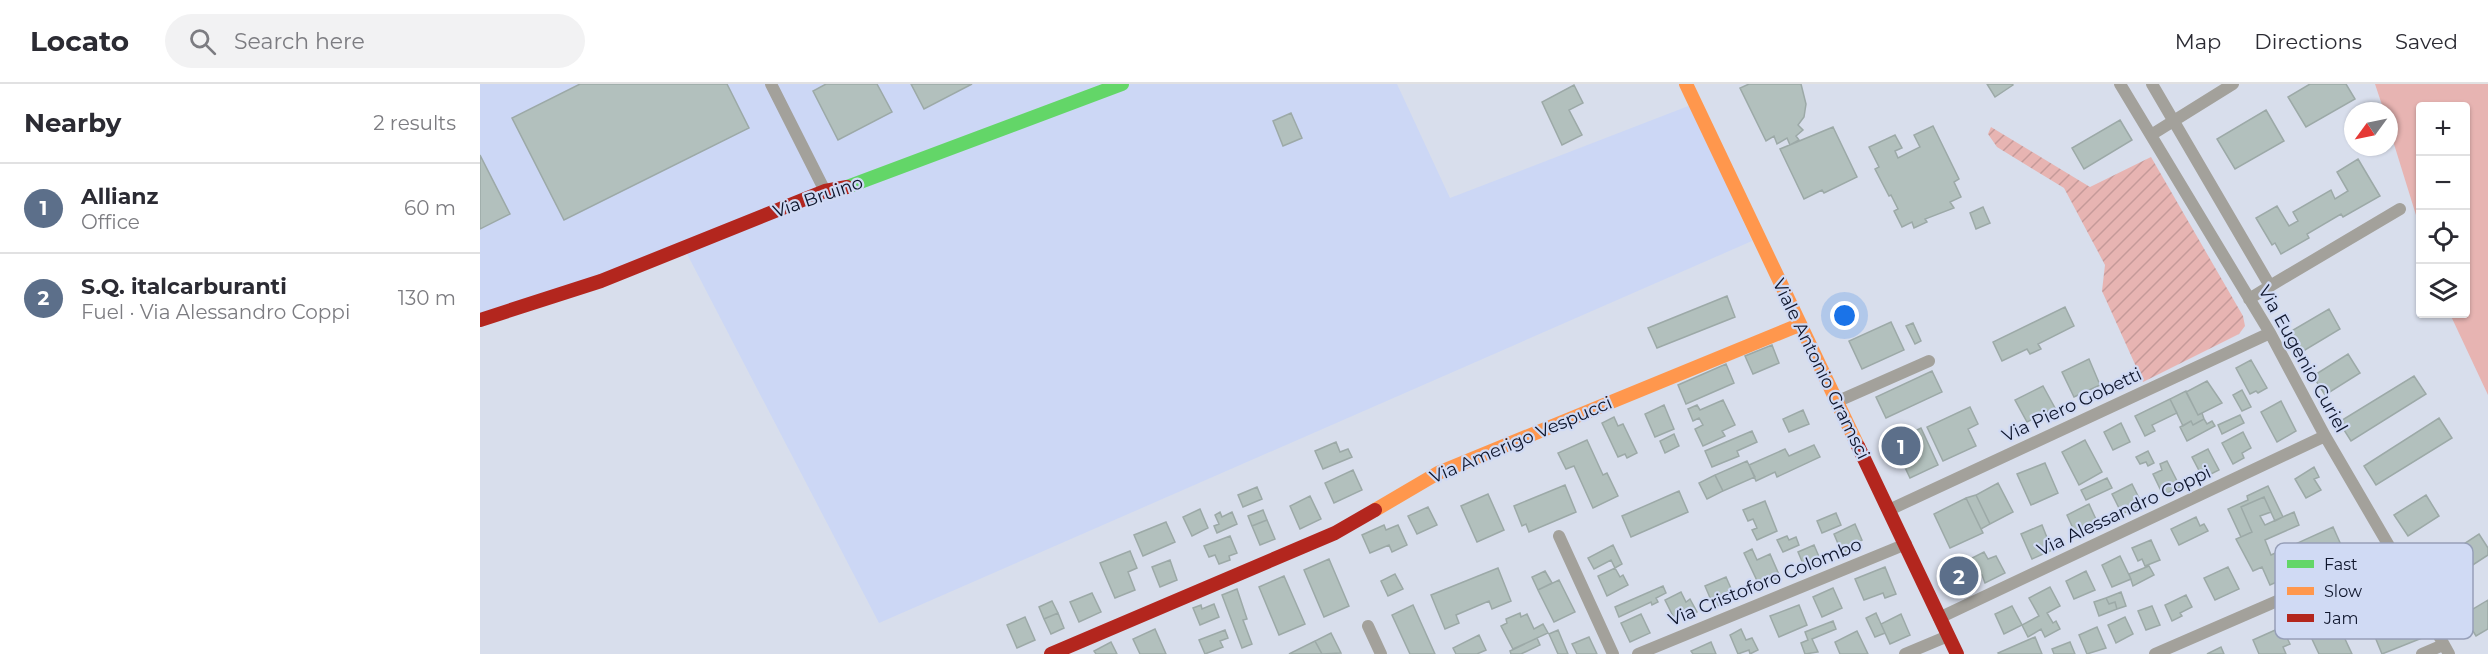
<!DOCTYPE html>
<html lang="en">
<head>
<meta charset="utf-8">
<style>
	:root { --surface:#fff; --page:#f2f2f3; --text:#2b2b33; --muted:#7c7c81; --line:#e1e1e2; --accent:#0f766e }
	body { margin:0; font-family:Montserrat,sans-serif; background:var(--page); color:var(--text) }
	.controls { position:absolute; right:18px; top:18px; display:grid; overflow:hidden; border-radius:6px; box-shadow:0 2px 4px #0004 }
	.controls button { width:54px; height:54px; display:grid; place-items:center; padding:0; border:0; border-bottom:2px solid var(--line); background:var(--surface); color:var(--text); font:30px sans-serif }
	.compass { position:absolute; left:1864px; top:18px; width:54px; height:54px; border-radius:50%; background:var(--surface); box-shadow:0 2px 4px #0004; rotate:237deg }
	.you { position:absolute; left:1365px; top:232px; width:21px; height:21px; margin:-15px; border:4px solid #fff; border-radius:50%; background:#1a73e8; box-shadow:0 0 0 9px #1a73e833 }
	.badge { display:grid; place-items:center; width:39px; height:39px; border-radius:50%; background:var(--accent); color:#fff; font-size:20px; font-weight:700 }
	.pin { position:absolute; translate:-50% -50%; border:3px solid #fff; box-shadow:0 2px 6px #0006 }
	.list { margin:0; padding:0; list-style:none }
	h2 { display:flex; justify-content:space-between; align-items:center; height:78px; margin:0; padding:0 24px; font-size:26px }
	h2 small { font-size:20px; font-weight:400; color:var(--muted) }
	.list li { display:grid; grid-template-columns:39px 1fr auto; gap:18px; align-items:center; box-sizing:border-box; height:90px; padding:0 24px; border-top:2px solid var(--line) }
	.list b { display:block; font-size:22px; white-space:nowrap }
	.list p { margin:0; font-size:20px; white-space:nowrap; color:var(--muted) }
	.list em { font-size:20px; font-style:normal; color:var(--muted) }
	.icon { flex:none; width:33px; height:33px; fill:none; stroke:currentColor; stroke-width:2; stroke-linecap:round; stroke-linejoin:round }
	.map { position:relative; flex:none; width:2008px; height:570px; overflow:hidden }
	header { display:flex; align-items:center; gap:36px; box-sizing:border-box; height:84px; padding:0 30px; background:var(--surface); border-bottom:2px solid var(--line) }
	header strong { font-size:28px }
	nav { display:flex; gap:33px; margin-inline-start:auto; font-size:21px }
	.search { width:420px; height:54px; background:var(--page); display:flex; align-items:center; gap:15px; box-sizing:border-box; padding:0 21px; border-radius:33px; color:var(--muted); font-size:22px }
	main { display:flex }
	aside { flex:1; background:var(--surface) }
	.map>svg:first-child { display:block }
</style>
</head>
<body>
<header>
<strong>Locato</strong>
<div class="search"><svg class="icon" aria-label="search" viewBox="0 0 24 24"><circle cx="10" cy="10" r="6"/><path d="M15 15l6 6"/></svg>Search here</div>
<nav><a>Map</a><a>Directions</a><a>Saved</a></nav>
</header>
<main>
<aside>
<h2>Nearby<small>2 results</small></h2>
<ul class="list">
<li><span class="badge" style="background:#5c6f8a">1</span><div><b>Allianz</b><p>Office</p></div><em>60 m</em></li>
<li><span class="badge" style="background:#5c6f8a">2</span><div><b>S.Q. italcarburanti</b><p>Fuel · Via Alessandro Coppi</p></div><em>130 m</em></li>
</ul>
</aside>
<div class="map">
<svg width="2008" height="570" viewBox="0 0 2008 570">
	<defs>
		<pattern id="garden-furrows" width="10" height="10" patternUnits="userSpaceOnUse" patternTransform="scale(1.5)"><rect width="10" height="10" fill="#e7b4b2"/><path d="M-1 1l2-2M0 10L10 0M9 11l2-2" fill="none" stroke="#c59a99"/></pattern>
	</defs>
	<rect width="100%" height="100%" fill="#d8deec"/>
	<path fill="#ccd7f5" d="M0 0H917L970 114 1211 21 1272 157 399 539 205 166 0 231Z"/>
	<path fill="#e7b4b2" d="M1895 0H2008V311L1970 230H1986V22H1940V144L1909 44V27H1904Z"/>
	<path fill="url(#garden-furrows)" d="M1511 43 1610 103 1671 73 1763 232 1765 242 1759 250 1663 298 1622 207 1625 181 1584 104 1517 63 1508 50Z"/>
	<path fill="#b2c0bd" stroke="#9ca9a7" stroke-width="1.5" d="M100 0H247L269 44 84 136 32 34Z
		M346 0H397L412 28 358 56 333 7Z
		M431 0H492L444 25Z
		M1269 0H1321L1326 20 1324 33 1318 41 1323 46 1316 52 1319 56 1310 61 1307 54 1297 60 1294 52 1286 57 1260 4Z
		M1507 0H1532L1533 1 1515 13Z
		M1830 0H1866L1875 15 1826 43 1808 13Z
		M1094 1 1103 19 1089 26 1102 51 1082 61 1062 18Z
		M1786 26 1804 57 1755 85 1737 55Z
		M811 29 822 54 803 62 793 37Z
		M1640 36 1652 56 1604 85 1592 64Z
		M1453 42 1479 95 1474 98 1481 113 1470 118 1474 124 1445 135 1447 138 1434 144 1432 138 1422 143 1414 127 1418 125 1411 111 1409 112 1395 85 1399 83 1389 63 1415 51 1422 64 1415 67 1418 74 1440 63 1434 51Z
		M1353 43 1377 93 1344 109 1342 106 1324 115 1300 65Z
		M0 71 30 130 0 145Z
		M1878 75 1900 112 1863 133 1861 130 1827 150 1829 154 1801 170 1795 159 1792 161 1776 134 1797 122 1809 142 1818 137 1813 128 1851 106 1855 115 1868 107 1857 88Z
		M1503 123 1510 139 1496 145 1490 129Z
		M1247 212 1255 233 1177 264 1168 244Z
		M1585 223 1594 242 1558 260 1561 265 1550 270 1547 265 1522 277 1513 258Z
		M1849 225 1860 245 1820 269 1808 249Z
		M1411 238 1424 266 1382 285 1369 257Z
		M1433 239 1441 257 1435 260 1426 242Z
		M1292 261 1299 279 1273 290 1265 272Z
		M1868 270 1880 289 1845 311 1833 292Z
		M1609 275 1620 301 1594 313 1582 288Z
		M1771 276 1787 304 1778 309 1776 307 1770 310 1756 284Z
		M1246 280 1254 299 1206 320 1198 301Z
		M1452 287 1462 308 1406 334 1396 313Z
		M1934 292 1946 310 1871 357 1859 338Z
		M1727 297 1742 319 1718 331 1706 308Z
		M1563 302 1575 324 1547 338 1535 316Z
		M1762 306 1771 323 1762 327 1753 311Z
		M1706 307 1718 331 1722 329 1724 335 1713 341 1711 337 1703 342 1690 315Z
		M1690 315 1697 329 1672 341 1675 347 1665 352 1655 332Z
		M1243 316 1255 341 1242 347 1245 352 1223 362 1215 345 1223 341 1219 334 1213 337 1208 325 1217 321 1220 326Z
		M1801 317 1816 347 1797 358 1781 328Z
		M1184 321 1194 345 1175 353 1165 330Z
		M1490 323 1498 340 1488 345 1496 362 1463 377 1447 343Z
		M1323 326 1329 340 1309 348 1303 335Z
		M1760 331 1764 339 1742 350 1738 341Z
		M1134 333 1138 342 1143 340 1157 369 1147 374 1145 370 1138 373 1122 339Z
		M1959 334 1972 354 1896 401 1884 382Z
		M1724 335 1727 340 1732 337 1735 342 1707 357 1700 343 1711 337 1713 341Z
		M1641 339 1650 358 1633 366 1624 348Z
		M1441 344 1458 381 1430 394 1413 358Z
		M1272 347 1277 358 1257 367 1259 372 1232 383 1225 367Z
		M1763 348 1771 364 1762 369 1764 374 1753 380 1742 359Z
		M1194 350 1199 362 1185 369 1180 357Z
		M1107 356 1123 391 1127 389 1138 412 1113 424 1094 382 1086 385 1078 369Z
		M1605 356 1622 388 1599 401 1582 368Z
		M856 358 860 368 868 365 872 373 843 385 835 367Z
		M1334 361 1340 373 1297 393 1295 388 1276 397 1269 381 1305 365 1309 372Z
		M1728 365 1739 386 1723 394 1712 373Z
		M1668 367 1674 379 1668 382 1666 378 1660 380 1656 373Z
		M1267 377 1275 393 1243 407 1235 391Z
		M1687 377 1700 403 1683 411 1673 390 1682 386 1680 380Z
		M1565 379 1578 409 1551 421 1537 390Z
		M1834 383 1839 393 1834 395 1841 406 1826 414 1815 395Z
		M873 386 882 406 854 419 845 399Z
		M1235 391 1243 407 1227 415 1219 399Z
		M1627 394 1632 404 1606 416 1601 406Z
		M1518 399 1533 428 1510 440 1496 411Z
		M1652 400 1662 420 1642 430 1632 410Z
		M1085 401 1096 428 1049 448 1046 440 1042 442 1034 422Z
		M1788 402 1803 433 1795 437 1784 413 1761 423 1772 448 1761 453 1748 425 1768 416 1767 412Z
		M777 403 782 415 763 423 758 411Z
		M1199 407 1208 428 1151 453 1142 432Z
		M1008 410 1024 446 997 458 981 422Z
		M1496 411 1510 440 1501 445 1486 414Z
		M1946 411 1959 432 1928 452 1914 431Z
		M830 412 841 435 820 445 810 422Z
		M1784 413 1791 428 1780 432 1785 441 1814 428 1819 441 1785 456 1791 471 1853 443 1866 472 1823 491 1821 487 1790 501 1782 483 1773 487 1756 455 1772 448 1761 423Z
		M1486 414 1503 449 1470 464 1454 430Z
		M1285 417 1297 447 1277 456 1272 446 1277 444 1273 435 1268 437 1263 426Z
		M1609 420 1619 442 1597 453 1587 431Z
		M948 423 957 441 937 450 928 432Z
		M720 425 728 444 712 452 703 433Z
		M783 426 787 436 772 442 768 432Z
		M740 428 742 433 752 428 757 440 737 449 734 442 739 440 735 431Z
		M1356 429 1361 441 1342 449 1337 437Z
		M1716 433 1720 442 1724 440 1728 447 1699 461 1691 445Z
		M787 436 795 455 780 461 772 442Z
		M686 438 695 458 663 472 654 451Z
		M1375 440 1382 456 1371 461 1372 464 1362 469 1354 450Z
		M904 441 906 446 918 441 927 461 912 468 909 461 890 469 882 451Z
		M1562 441 1572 466 1552 475 1541 450Z
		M1999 450 2008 464V471L1962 501 1950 482Z
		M750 452 757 469 749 472 750 476 739 480 735 471 729 473 724 462Z
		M1307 452 1309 456 1316 453 1319 461 1303 468 1297 456Z
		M1671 456 1680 476 1665 482 1662 475 1658 477 1652 464Z
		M1133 461 1142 480 1135 484 1131 476 1114 485 1108 474Z
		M1334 461 1340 475 1324 482 1318 468Z
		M1272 465 1277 476 1290 470 1300 493 1280 503 1264 469Z
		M650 467 657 484 648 488 655 506 635 514 620 479Z
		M1504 468 1508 475 1516 472 1525 489 1505 499 1502 491 1494 494 1496 499 1481 506 1474 491 1489 483 1486 477Z
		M1640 472 1651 495 1632 503 1622 481Z
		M849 475 869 522 844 533 824 486Z
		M690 476 697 496 680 503 672 483Z
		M1669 482 1674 491 1653 502 1649 490Z
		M1405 483 1416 510 1405 514 1403 509 1384 516 1375 495Z
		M1748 483 1759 505 1735 516 1724 494Z
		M1018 484 1031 517 1012 525 1009 517 976 531 979 539 965 545 951 511Z
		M1135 484 1140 493 1143 491 1148 501 1127 512 1118 492Z
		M1065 487 1072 499 1058 506 1052 493Z
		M1606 487 1615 506 1594 515 1586 497Z
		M915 490 923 505 908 512 901 497Z
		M804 492 825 540 799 551 779 503Z
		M1246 493 1253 509 1243 513 1245 519 1234 523 1225 502Z
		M1079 496 1095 528 1074 538 1058 506Z
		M1183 502 1186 509 1176 514 1178 518 1172 521 1171 518 1139 533 1135 523Z
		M1570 503 1580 522 1567 529 1573 539 1576 537 1580 545 1565 553 1561 545 1548 553 1542 541 1559 532 1549 514Z
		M1353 504 1362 524 1342 533 1333 513Z
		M757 505 767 535 763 536 772 560 762 564 742 511Z
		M1201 508 1206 518 1210 515 1217 528 1207 533 1205 528 1194 534 1185 516Z
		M1641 508 1646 522 1637 525 1635 518 1629 520 1626 514Z
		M612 509 621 528 599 538 590 518Z
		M1706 511 1712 523 1700 529 1702 532 1692 537 1685 521Z
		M1626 514 1629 520 1635 518 1637 525 1619 532 1614 518Z
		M2008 516V545L1996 552 1983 531Z
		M572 517 578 529 564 535 559 523Z
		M734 520 739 533 720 541 713 524 721 521 722 525Z
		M933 521 955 570H930L912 531Z
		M1319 521 1327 541 1299 553 1290 532Z
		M1532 522 1542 541 1524 550 1515 530Z
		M1672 522 1680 541 1666 546 1658 527Z
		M1851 525 1872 570H1839L1824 538Z
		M578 529 584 544 571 550 564 535Z
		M1040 529 1041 533 1047 530 1054 545 1063 540 1068 549 1033 565 1021 542 1027 539 1026 535Z
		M1396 529 1405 549 1395 553 1386 534Z
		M1161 530 1170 549 1150 558 1141 539Z
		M1421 530 1430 551 1410 560 1401 540Z
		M1934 532 1942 554 1902 570 1893 548Z
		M545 533 555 556 537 564 527 541Z
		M1645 533 1653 550 1636 559 1628 541Z
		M1353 537 1356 545 1332 555 1338 568 1325 570 1321 559 1328 556 1325 548Z
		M1617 543 1626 564 1607 570 1599 551Z
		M1802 543 1810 560 1803 563 1806 570H1779L1773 556Z
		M675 545 686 570H660L653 555Z
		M1261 545 1266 556 1272 554 1278 566 1270 570 1269 566 1258 570 1250 551Z
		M745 546 748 554 740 557 743 563 725 570 719 556Z
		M1078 546 1088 570H1078L1069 550Z
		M1377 547 1388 570H1360L1355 558Z
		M851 549 861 569 842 570 835 557Z
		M999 551 1006 566 997 570H976L973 564Z
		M1109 553 1117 570H1097L1092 560Z
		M1555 553 1562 570H1519L1518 569Z
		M1057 554 1060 561 1041 570H1031L1030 567Z
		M835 557 842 570H809Z
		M631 558 637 570H616L614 567Z
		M1231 558 1236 570H1213L1211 567Z
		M1590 558 1595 570H1574L1572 565Z
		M1741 563 1744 570H1727Z"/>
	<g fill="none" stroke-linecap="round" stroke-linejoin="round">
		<path stroke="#a3a19b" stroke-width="12" d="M291 0 345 107
			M1640 0 1790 249 1845 352 1912 467 1969 570
			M1672 0 1790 202 1920 125
			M1671 51 1753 0
			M1769 215 1790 202
			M1356 318 1449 277
			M1409 426 1790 249
			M1079 452 1133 570
			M1459 534 1845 352
			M888 542 901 570
			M1158 570 1426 460
			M1425 570 1468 552
			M1675 570 1912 467
			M1942 570 1963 561"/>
		<path stroke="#63d668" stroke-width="14" d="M367 103 642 0"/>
		<path stroke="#ff974d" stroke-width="14" d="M1206 0 1378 362
			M895 426 958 389 1319 241"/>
		<path stroke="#b3261e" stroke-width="14" d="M0 236 121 197 345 107 367 103
			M1378 362 1477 570
			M571 570 855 449 895 426"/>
	</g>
	<g text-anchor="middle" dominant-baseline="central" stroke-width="4.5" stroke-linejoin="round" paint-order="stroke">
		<g font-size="18" fill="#0e152c" stroke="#d0daf4">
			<text transform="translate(338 113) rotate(-19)">Via Bruino</text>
			<text transform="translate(1823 275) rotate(61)">Via Eugenio Curiel</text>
			<text transform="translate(1341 285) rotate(64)">Viale Antonio Gramsci</text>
			<text transform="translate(1592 321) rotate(-25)">Via Piero Gobetti</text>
			<text transform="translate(1041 356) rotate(-23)">Via Amerigo Vespucci</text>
			<text transform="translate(1644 427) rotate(-25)">Via Alessandro Coppi</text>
			<text transform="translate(1285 498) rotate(-22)">Via Cristoforo Colombo</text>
		</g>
	</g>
	<rect x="1795" y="459" width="198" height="96" rx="9" fill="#d0daf4" stroke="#969fb8" stroke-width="1.5"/>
	<rect x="1807" y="476" width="27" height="8" fill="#63d668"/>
	<rect x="1807" y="503" width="27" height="8" fill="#ff974d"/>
	<rect x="1807" y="530" width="27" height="8" fill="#b3261e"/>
	<g font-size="16" fill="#0e152c">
		<text x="1844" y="486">Fast</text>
		<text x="1844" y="513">Slow</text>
		<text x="1844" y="540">Jam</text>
	</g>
</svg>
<div class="controls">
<button>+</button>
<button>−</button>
<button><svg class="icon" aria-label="locate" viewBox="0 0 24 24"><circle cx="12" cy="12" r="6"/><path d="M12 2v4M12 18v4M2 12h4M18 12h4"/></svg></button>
<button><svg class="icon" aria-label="layers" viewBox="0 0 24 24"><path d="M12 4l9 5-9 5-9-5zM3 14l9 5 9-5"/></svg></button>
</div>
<svg class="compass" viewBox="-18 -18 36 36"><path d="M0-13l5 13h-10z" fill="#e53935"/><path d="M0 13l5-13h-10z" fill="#7c7c81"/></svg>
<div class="you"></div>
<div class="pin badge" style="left:1421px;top:362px;background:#5c6f8a">1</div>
<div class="pin badge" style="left:1479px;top:492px;background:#5c6f8a">2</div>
</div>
</main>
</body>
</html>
